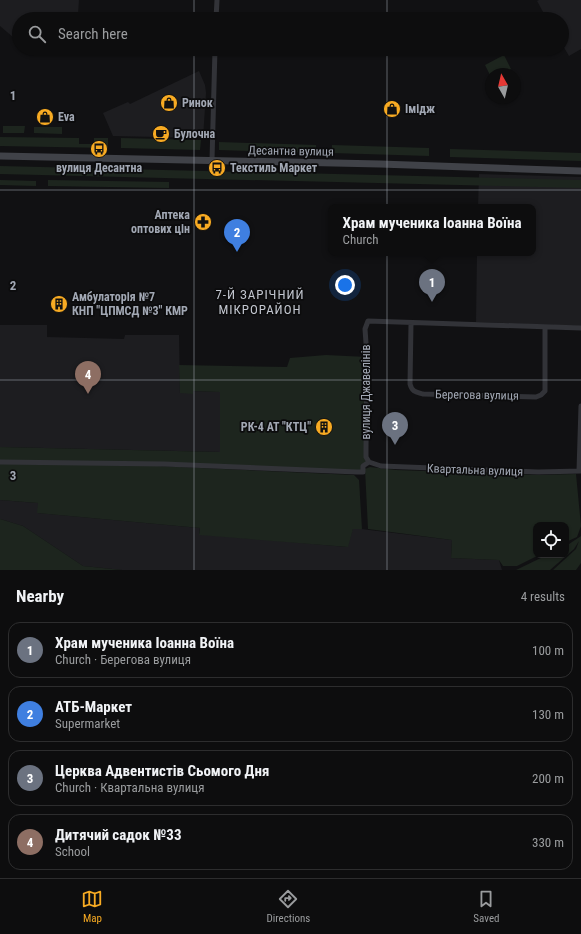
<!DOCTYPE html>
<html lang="en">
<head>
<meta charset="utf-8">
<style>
	:root { --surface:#0d0d0e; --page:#1b1b1c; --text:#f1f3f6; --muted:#9a9c9e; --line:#2d2d2e; --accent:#f8ab23 }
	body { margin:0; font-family:"Roboto Condensed",sans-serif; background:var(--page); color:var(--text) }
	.controls { position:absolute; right:12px; bottom:12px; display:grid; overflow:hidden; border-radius:8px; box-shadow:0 1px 3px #0004 }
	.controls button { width:36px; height:36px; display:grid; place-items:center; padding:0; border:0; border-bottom:1px solid var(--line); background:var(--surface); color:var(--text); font:20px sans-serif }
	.compass { position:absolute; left:485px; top:68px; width:36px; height:36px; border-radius:50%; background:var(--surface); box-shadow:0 1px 3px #0004; rotate:352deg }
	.you { position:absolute; left:345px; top:285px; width:14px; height:14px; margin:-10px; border:3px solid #fff; border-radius:50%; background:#1a73e8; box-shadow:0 0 0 6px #1a73e833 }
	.badge { display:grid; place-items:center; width:26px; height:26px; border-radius:50%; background:var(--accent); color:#fff; font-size:13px; font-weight:700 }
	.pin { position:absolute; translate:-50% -33px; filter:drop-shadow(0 1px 2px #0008) }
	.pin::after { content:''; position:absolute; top:21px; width:14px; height:12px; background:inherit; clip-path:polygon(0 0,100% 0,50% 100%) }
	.popup { position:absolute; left:328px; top:204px; width:208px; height:52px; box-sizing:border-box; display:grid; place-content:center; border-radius:8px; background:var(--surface); filter:drop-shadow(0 1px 3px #0005); font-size:13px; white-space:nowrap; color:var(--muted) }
	.popup b { font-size:15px; color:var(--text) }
	.popup::after { content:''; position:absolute; left:50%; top:100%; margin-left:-8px; border:8px solid transparent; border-top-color:var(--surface) }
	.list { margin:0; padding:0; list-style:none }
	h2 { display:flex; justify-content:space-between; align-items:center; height:52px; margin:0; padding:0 16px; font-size:17px }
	h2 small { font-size:13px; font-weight:400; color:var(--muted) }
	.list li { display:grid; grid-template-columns:26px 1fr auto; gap:12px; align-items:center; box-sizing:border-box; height:56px; margin:0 8px 8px; padding:0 8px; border:1px solid var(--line); border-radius:12px }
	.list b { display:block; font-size:15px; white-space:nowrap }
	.list p { margin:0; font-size:13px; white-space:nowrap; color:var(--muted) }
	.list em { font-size:13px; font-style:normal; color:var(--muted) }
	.icon { flex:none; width:22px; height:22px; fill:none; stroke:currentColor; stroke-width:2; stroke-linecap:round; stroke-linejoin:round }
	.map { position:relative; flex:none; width:581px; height:570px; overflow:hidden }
	.search { position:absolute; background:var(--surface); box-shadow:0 1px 3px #0004; left:12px; right:12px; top:12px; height:44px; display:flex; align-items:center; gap:10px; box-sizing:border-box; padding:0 14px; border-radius:22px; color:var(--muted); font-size:15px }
	.sheet { height:308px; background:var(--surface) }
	nav { display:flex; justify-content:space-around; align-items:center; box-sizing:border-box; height:56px; border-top:1px solid var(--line); background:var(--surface); font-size:11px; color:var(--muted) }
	nav a { display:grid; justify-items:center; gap:2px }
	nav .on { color:var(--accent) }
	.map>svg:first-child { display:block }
</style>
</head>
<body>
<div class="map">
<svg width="581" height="570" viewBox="0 0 581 570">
	<rect width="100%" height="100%" fill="#111113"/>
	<path fill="#1d1d20" d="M0 0H79L78 14 71 19H19V37L14 38 0 26Z
		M539 0H581V49L569 56 562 44V19H547L537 1Z
		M199 71 205 85 206 93 203 138 113 136 103 113 128 102 130 104Z
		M479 174 581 177V326L476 322 477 253H533V207H478Z
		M0 325H47V337L124 339 125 335H179L180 393H193V391L220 392 221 452 0 447Z
		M0 500 38 503V513L200 528 199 534 347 547 353 528 452 540 451 558 499 560 502 570H122L83 566 23 526 0 519Z"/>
	<path fill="#1d251e" d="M504 55 511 69 501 74H491V77L485 65Z
		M3 126H25L24 133H3Z
		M34 127H62V134L34 133Z
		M0 137 79 138V144H94V138H108V148L0 146Z
		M121 138 201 140 200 150 121 148Z
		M219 142 316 145V153L219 150Z
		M332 145 429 148V156L332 153Z
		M450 149 581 153V161L450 157Z
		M0 166 581 180V188L0 174Z
		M0 180 36 181V186L0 185Z
		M48 180 169 182V188L48 186Z
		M326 355 367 357 366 448 369 462 363 466V472L113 464 354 475 359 480 362 529H353L348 547 199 535 200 528 37 513 38 503 0 500V447L220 452V392L193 391V394L180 393 179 365 287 367 290 358Z
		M370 467 396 470 540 475 576 474 581 526 577 537 566 542V525H536V555H539L517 566H503L499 560 451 558 452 540 368 529 365 469Z
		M0 519 23 526 83 566 122 570H0Z
		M581 536V563L576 570H553L576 549 579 541 574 549 550 570H516L547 555H566V546Z"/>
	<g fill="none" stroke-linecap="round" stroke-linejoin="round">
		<path stroke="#323338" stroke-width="5" d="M216 19 217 0
			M212 160 215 49
			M411 323 410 384C412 392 416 392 423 394L536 397 541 395 545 391V327
			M0 462 164 464 357 472H363V466L369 462
			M369 462 366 457V448L367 357 365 329 368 321 581 328
			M369 462 381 466 538 472 581 471
			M579 471 581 406"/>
		<path stroke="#404248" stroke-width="7" d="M0 156 380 164 581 171"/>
	</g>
	<path fill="none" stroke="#a2a8b4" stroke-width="1" stroke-opacity="0.55" d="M194 0V19M387 0V19M194 49V570M387 49V570M0 190H581M0 380H581"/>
	<defs>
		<g id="shop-disc" transform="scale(0.9)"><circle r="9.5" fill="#f8ab23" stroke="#0c0c0d"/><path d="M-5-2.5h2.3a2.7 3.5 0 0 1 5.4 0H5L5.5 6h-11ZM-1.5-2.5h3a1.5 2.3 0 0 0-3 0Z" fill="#111"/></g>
		<g id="cafe-disc" transform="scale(0.9)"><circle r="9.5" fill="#f8ab23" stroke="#0c0c0d"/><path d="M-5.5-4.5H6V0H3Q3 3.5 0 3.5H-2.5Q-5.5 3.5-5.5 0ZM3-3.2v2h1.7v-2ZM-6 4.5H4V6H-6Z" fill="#111"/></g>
		<g id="bus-disc" transform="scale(0.9)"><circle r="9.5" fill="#f8ab23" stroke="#0c0c0d"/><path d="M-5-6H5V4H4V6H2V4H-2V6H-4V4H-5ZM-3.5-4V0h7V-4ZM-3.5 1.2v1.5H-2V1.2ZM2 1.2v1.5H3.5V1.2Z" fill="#111"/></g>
		<g id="pharmacy-disc" transform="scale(0.9)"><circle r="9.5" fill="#f8ab23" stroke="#0c0c0d"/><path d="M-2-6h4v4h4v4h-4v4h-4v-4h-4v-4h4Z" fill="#111"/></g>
		<g id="building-disc" transform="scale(0.9)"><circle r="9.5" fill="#f8ab23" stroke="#0c0c0d"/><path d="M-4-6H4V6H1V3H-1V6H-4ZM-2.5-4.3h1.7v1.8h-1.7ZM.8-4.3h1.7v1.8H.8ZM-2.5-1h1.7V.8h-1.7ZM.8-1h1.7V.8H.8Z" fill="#111"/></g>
	</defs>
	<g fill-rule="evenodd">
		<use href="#shop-disc" x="169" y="103"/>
		<use href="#shop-disc" x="392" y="109"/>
		<use href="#shop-disc" x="45" y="117"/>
		<use href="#cafe-disc" x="161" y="134"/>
		<use href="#bus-disc" x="99" y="149"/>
		<use href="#bus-disc" x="217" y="168"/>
		<use href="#pharmacy-disc" x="203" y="222"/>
		<use href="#building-disc" x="59" y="304"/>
		<use href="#building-disc" x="324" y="427"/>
	</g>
	<g text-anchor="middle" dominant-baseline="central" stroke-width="3.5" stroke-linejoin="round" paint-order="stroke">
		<g font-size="12" font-weight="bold" fill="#a2a8b4" stroke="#0c0c0d" text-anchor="start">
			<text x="182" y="103">Ринок</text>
			<text x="405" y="109">Імідж</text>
			<text x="58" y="117">Eva</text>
			<text x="174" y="134">Булочна</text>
			<text x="99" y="168" text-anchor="middle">вулиця Десантна</text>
			<text x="230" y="168">Текстиль Маркет</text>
			<text x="190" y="215" text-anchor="end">Аптека<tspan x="190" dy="14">оптових цін</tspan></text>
			<text x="72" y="297">Амбулаторія №7<tspan x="72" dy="14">КНП "ЦПМСД №3" КМР</tspan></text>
			<text x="311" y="427" text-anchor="end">РК-4 АТ "КТЦ"</text>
		</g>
		<g font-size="12" fill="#a2a8b4" stroke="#0c0c0d">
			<text transform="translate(291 151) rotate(1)">Десантна вулиця</text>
			<text transform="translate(366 392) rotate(-90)">вулиця Джавелінів</text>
			<text transform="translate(477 395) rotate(1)">Берегова вулиця</text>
			<text transform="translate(475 470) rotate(2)">Квартальна вулиця</text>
		</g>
		<g font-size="13" letter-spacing="1" fill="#c3c7d0" stroke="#0c0c0d">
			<text x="260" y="294">7-Й ЗАРІЧНИЙ<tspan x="260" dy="15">МІКРОРАЙОН</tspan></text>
		</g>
	</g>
	<g font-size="13" text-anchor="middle" font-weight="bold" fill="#a2a8b4" stroke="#0c0c0d" stroke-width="3.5" stroke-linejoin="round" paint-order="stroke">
		<text x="13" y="100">1</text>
		<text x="13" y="290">2</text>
		<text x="13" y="480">3</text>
	</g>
</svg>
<div class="controls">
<button><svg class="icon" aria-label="locate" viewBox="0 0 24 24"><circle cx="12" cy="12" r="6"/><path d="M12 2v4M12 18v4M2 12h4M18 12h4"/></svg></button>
</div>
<svg class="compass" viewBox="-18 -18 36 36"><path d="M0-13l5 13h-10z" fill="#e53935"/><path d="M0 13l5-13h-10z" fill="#9a9c9e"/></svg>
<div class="you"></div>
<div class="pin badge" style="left:432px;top:302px;background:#6b7280">1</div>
<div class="popup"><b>Храм мученика Іоанна Воїна</b>Church</div>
<div class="pin badge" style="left:237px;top:252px;background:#3f7fe0">2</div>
<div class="pin badge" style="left:395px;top:445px;background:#6b7280">3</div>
<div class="pin badge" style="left:88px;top:394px;background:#8d6e63">4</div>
<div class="search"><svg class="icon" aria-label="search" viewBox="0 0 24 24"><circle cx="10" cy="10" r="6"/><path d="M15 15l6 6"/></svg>Search here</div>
</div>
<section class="sheet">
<h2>Nearby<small>4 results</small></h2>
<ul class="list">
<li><span class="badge" style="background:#6b7280">1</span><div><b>Храм мученика Іоанна Воїна</b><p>Church · Берегова вулиця</p></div><em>100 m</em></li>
<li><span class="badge" style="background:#3f7fe0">2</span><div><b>АТБ-Маркет</b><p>Supermarket</p></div><em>130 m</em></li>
<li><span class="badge" style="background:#6b7280">3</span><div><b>Церква Адвентистів Сьомого Дня</b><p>Church · Квартальна вулиця</p></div><em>200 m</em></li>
<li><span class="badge" style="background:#8d6e63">4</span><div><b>Дитячий садок №33</b><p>School</p></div><em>330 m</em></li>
</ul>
</section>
<nav>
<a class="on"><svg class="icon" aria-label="map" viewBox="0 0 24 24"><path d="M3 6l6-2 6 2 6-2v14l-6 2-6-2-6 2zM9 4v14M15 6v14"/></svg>Map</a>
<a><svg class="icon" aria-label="directions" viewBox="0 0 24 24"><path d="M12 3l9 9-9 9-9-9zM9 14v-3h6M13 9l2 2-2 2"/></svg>Directions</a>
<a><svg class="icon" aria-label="saved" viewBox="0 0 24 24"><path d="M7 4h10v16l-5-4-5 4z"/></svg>Saved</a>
</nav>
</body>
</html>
